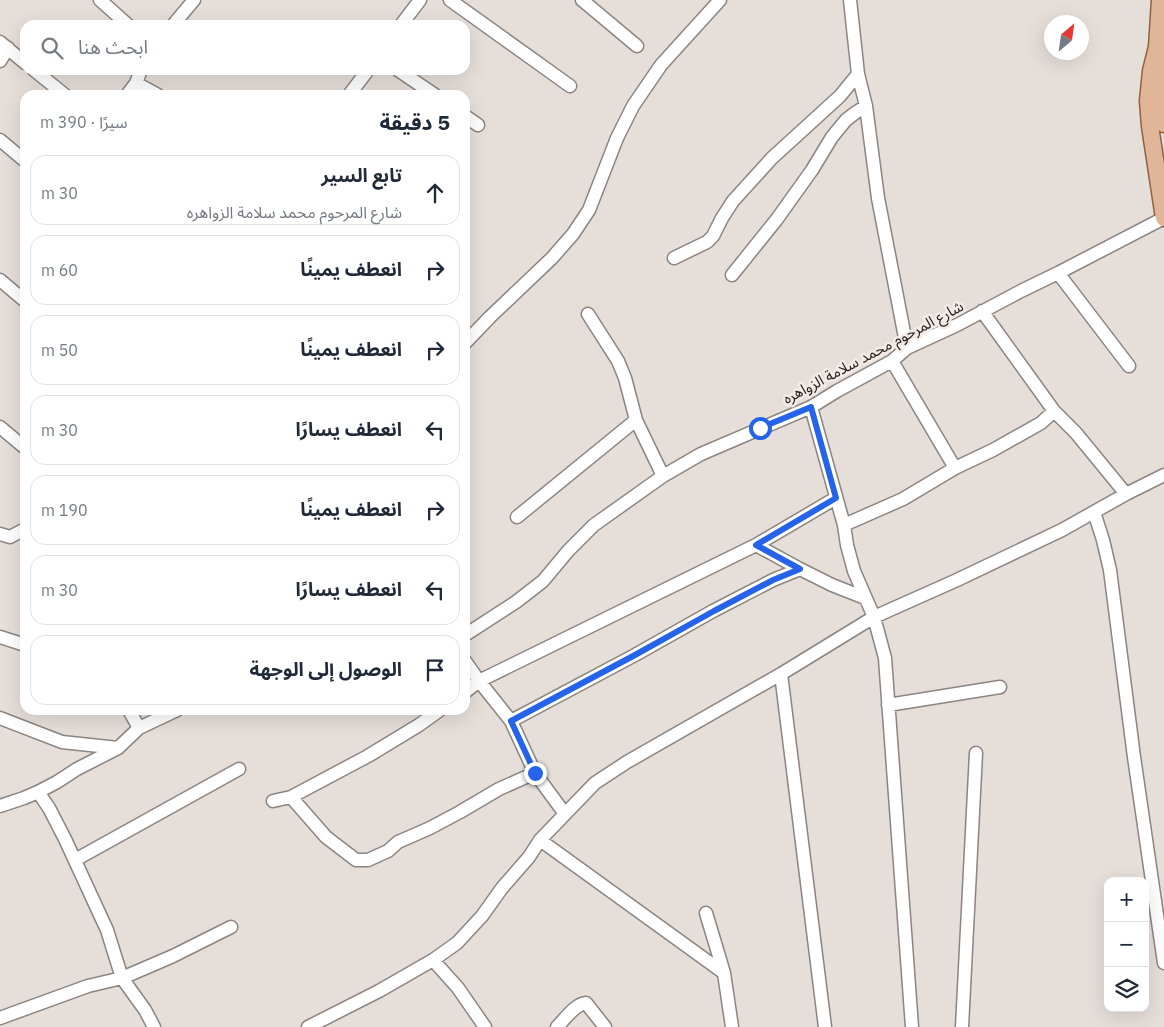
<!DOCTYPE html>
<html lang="ar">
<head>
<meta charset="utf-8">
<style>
	:root { --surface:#fff; --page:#f2f2f3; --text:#1f2937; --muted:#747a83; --line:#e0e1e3 }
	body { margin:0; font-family:"IBM Plex Sans","Noto Sans Arabic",sans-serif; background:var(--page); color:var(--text); direction:rtl }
	.controls { position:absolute; right:15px; bottom:15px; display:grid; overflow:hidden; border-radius:10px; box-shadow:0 5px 20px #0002 }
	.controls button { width:45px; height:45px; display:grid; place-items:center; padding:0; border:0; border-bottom:1px solid var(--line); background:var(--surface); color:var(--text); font:25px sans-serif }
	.compass { position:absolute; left:1044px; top:15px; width:45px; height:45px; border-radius:50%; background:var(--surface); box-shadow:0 5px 20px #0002; rotate:29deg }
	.stop { position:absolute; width:15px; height:15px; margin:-11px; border:4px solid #2563eb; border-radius:50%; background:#fff }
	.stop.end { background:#2563eb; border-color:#fff; box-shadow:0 1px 5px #0008 }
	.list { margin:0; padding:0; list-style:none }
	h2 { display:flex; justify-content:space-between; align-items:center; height:65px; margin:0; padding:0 20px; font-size:21px }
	h2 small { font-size:16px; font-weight:400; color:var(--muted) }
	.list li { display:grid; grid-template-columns:32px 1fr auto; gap:15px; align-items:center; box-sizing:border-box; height:70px; margin:0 10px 10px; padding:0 10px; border:1px solid var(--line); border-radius:15px }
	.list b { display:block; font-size:19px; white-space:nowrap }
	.list p { margin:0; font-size:16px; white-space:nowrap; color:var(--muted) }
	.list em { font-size:16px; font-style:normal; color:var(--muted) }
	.icon { flex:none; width:28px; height:28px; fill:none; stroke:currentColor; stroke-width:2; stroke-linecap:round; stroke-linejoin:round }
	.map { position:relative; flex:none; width:1164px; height:1027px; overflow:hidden; direction:ltr }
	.search { position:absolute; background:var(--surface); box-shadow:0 5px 20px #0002; left:20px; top:20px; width:450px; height:55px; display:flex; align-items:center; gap:12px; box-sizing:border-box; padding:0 18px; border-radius:15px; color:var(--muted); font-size:19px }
	.panel { position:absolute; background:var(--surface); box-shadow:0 5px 20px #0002; left:20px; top:90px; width:450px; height:625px; border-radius:15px; direction:rtl }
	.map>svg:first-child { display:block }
</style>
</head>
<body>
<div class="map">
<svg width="1164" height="1027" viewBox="0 0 1164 1027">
	<rect width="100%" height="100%" fill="#e6ded9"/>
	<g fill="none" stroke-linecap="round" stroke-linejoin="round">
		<g stroke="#8c8480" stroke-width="15">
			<path id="minor" d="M100 0 128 25
				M450 0 570 86
				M582 0 637 46
				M850 0 858 74 866 106 878 198 907 348
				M173 25 194 0
				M401 25 420 0
				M0 42 25 63
				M0 61 8 48
				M34 70 65 95
				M398 70 435 95
				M136 83 158 95
				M127 95 136 83 141 70
				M349 95 368 70
				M465 116 478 125
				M0 140 25 161
				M674 258 707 242 713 236 722 218 733 201 772 158 840 96 858 74
				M1058 273 1129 366
				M732 275 777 219 812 170 832 137 846 120 855 113 866 106
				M0 280 25 301
				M588 314 618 361 625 378 636 420 663 476
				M465 343 490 317 552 258 573 234 589 210 617 138 633 106 661 65 720 0
				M892 361 955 468
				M811 407 844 525 847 545 854 571 874 617 885 658 912 1027
				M1054 411 1076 433 1126 494
				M0 427 25 448
				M1094 512 1103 540 1110 570 1134 757 1164 963
				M517 517 636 420
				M844 525 903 499 955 468 993 450 1041 423 1054 411 982 311
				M0 534 10 537 25 529
				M756 545 836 498
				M465 635 516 602 543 581 568 551 594 525 663 476 701 454 811 407 837 391 892 361 907 348 957 325 1021 291 1058 273 1164 218
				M0 637 25 645
				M465 661 479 681 756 545 800 569 832 585 865 598
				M781 674 825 1027
				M465 692 479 681 511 721 535 773 565 814
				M888 705 1000 687
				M129 710 139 728
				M0 718 62 742 118 748
				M511 721 635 655 713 611 773 580 800 569
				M38 792 57 782 77 769 118 748 139 728 177 710
				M291 797 326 837 356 860H368L388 851 398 842 430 828 460 812 499 789 535 773
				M273 801 291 797 368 756 419 725 440 710
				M0 806 24 798 38 792 49 808 65 839 107 930 122 978 145 1010 154 1027
				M540 840 724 973
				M75 860 239 769
				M706 913 724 973 732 1027
				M433 960 458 988 485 1027
				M0 1018 88 986 122 978 173 956 231 927
				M308 1027 379 991 433 960 457 943 482 916 502 888 529 857 540 840 595 783 627 762 781 674 874 617 957 580 1062 530 1126 494 1164 475
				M557 1027C565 1019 575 1004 586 1003L605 1027
				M962 1027 976 753"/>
		</g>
		<g stroke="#916141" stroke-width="19">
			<path id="major" d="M1160 0 1157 47V75L1164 124
				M1157 47 1151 71 1148 101 1150 126 1164 218"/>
		</g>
		<use href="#minor" stroke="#fff" stroke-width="12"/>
		<use href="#major" stroke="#e0b598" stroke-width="16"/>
	</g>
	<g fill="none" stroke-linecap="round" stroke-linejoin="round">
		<path stroke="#2563eb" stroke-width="6" d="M535 773 511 721 635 655 714 611 773 580 800 569 756 545 836 498 811 407 760 428"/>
	</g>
	<g text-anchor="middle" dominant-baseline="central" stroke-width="5" stroke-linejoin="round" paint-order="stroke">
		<g font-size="15" fill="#24211f" stroke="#f4ebe6">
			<text transform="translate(873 352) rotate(-28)">شارع المرحوم محمد سلامة الزواهره</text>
		</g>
	</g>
</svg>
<div class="controls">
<button>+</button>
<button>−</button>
<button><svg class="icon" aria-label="layers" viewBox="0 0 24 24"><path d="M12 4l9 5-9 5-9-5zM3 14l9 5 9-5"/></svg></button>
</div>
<svg class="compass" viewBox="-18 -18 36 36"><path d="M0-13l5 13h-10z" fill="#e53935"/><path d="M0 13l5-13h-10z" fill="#747a83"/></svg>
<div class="stop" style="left:760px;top:428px"></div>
<div class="stop end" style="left:535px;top:773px"></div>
<div class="search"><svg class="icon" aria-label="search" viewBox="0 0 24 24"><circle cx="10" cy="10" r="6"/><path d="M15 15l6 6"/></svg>ابحث هنا</div>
<section class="panel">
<h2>5 دقيقة<small>سيرًا · 390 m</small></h2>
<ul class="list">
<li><svg class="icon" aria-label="ahead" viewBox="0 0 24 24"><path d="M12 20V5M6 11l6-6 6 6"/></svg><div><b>تابع السير</b><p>شارع المرحوم محمد سلامة الزواهره</p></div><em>30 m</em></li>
<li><svg class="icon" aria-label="right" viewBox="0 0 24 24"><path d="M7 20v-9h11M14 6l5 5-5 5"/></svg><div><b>انعطف يمينًا</b></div><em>60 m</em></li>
<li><svg class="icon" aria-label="right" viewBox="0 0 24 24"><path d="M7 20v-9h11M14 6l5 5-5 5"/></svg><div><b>انعطف يمينًا</b></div><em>50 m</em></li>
<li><svg class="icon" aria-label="left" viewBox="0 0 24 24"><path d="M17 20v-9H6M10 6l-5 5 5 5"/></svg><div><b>انعطف يسارًا</b></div><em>30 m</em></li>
<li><svg class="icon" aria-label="right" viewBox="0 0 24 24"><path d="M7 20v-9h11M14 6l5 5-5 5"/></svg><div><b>انعطف يمينًا</b></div><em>190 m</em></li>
<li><svg class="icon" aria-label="left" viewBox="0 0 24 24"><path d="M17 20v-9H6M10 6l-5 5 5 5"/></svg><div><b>انعطف يسارًا</b></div><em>30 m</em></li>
<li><svg class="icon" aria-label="arrive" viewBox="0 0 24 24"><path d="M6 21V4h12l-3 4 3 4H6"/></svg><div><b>الوصول إلى الوجهة</b></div></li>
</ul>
</section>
</div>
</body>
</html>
